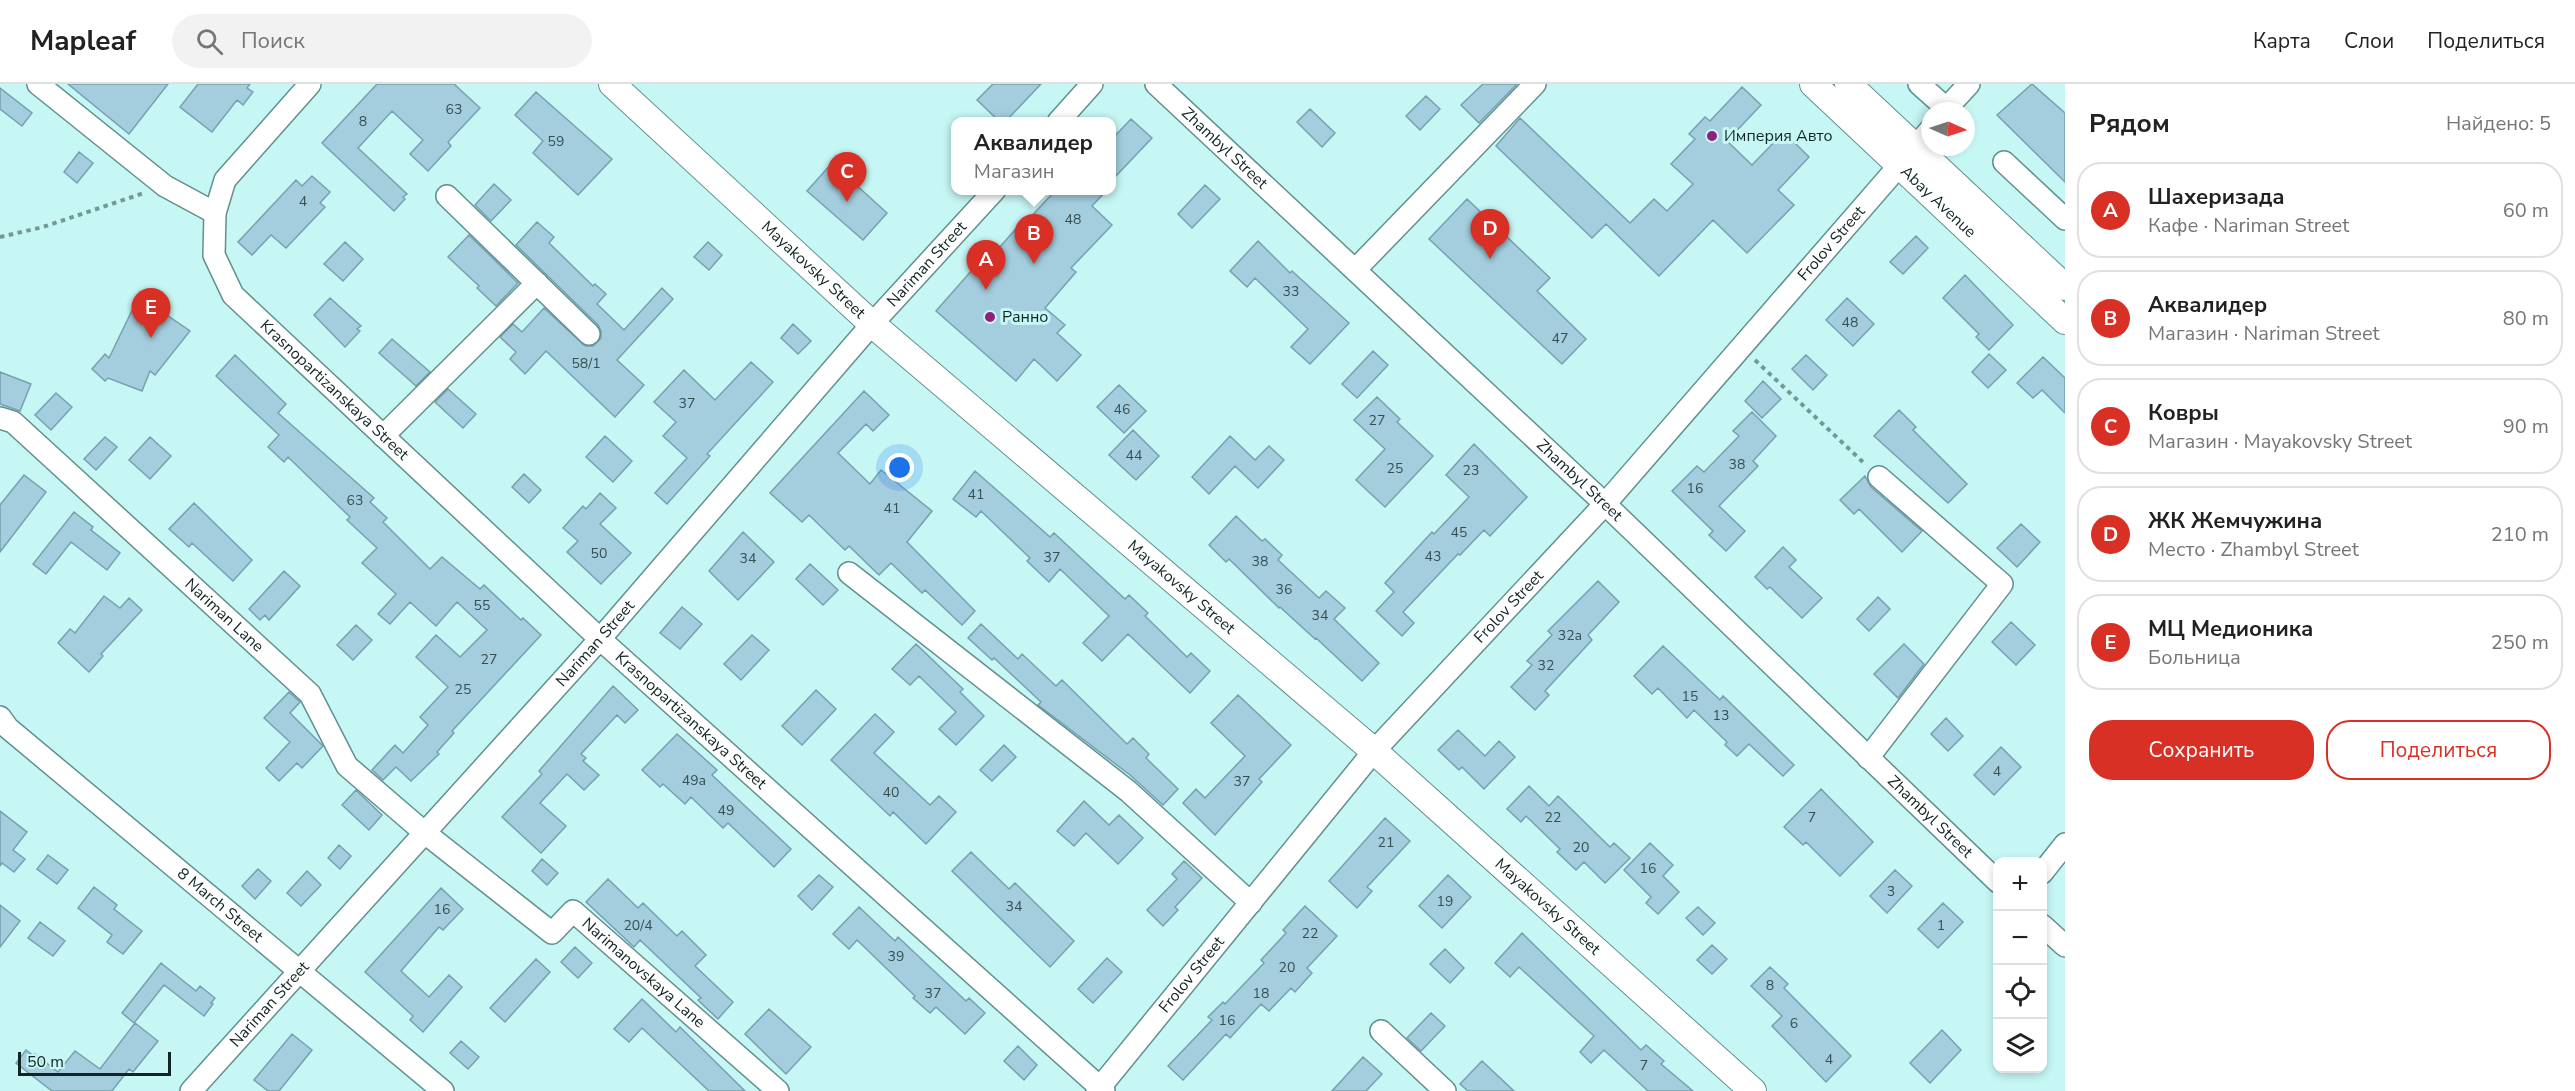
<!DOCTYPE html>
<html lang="ru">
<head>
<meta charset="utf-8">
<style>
	:root { --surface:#fff; --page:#f2f2f2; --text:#222; --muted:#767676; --line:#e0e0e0; --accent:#d93025 }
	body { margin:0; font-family:"Nunito Sans",sans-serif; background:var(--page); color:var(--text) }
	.controls { position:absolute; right:18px; bottom:18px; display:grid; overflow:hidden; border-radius:12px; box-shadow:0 3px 9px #0003 }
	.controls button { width:54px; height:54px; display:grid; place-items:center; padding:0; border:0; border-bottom:2px solid var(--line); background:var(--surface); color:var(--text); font:30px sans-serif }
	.compass { position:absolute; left:1921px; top:18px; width:54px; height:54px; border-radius:50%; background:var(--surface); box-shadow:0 3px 9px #0003; rotate:93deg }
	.scale { position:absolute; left:18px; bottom:15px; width:153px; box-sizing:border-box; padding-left:6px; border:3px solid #122524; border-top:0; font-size:16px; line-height:21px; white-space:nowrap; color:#122524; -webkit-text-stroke:4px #c6f7f5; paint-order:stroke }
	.you { position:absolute; left:900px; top:384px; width:21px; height:21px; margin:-15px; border:4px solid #fff; border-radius:50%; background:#1a73e8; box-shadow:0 0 0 9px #1a73e833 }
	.badge { display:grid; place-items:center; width:39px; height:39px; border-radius:50%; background:var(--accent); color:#fff; font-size:20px; font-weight:700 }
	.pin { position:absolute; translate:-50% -50px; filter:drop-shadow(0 2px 3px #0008) }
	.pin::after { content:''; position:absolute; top:32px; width:21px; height:18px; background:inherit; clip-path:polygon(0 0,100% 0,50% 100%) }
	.popup { position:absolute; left:951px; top:33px; width:165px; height:78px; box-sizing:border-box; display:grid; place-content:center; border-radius:12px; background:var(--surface); filter:drop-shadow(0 2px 4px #0005); font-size:20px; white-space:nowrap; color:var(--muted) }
	.popup b { font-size:22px; color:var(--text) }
	.popup::after { content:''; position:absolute; left:50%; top:100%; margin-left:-12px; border:12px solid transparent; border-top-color:var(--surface) }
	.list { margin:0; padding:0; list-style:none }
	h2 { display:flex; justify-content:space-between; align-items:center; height:78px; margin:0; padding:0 24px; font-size:26px }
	h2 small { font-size:20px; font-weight:400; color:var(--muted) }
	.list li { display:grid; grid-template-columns:39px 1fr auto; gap:18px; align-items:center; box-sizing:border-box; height:96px; margin:0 12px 12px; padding:0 12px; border:2px solid var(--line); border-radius:24px }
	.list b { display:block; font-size:22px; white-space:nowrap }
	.list p { margin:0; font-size:20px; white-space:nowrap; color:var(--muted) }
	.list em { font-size:20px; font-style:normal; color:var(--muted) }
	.actions { display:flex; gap:12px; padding:18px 24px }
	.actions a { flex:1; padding:14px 0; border:2px solid var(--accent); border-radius:24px; text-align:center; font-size:21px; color:var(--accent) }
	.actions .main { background:var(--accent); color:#fff }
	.icon { flex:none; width:33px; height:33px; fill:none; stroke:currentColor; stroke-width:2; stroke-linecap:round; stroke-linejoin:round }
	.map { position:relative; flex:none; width:2065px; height:1007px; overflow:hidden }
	header { display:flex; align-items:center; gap:36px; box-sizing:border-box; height:84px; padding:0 30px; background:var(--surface); border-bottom:2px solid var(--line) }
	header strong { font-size:28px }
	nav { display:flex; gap:33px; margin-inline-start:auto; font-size:21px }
	.search { width:420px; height:54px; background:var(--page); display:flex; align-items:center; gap:15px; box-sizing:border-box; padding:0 21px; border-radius:33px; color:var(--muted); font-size:22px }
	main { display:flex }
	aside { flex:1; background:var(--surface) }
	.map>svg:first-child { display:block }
</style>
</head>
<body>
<header>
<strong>Mapleaf</strong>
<div class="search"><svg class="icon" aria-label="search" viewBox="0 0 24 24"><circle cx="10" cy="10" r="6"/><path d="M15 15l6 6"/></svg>Поиск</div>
<nav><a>Карта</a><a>Слои</a><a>Поделиться</a></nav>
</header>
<main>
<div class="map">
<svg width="2065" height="1007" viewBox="0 0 2065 1007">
	<rect width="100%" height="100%" fill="#c6f7f5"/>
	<path fill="#a4cede" stroke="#77a0af" stroke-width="1.5" d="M68 0H168L129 50Z
		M198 0H250L247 4 253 8 243 21 237 16 212 48 180 23Z
		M377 0H454L480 24 448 58 451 62 428 87 410 70 423 56 392 27 358 64 407 110 403 113 405 115 394 127 322 59Z
		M993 0H1041L1005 38H1000L977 16Z
		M1483 0H1517L1479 39 1461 21Z
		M2032 0 2065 29V98L1997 31Z
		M1742 3 1761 21 1727 57 1752 81 1784 48 1809 73 1778 106 1794 121 1747 169 1713 136 1659 192 1606 140 1592 154 1496 62 1520 34 1630 139 1654 115 1667 127 1693 100 1671 80 1695 55 1689 50 1705 33 1710 37Z
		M0 4 32 29 22 42 0 25Z
		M536 8 612 75 578 111 533 69 543 57 515 31Z
		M1426 12 1440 25 1420 46 1406 32Z
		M1310 25 1335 49 1322 63 1297 38Z
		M1131 35 1152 54 1112 96V55Z
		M79 68 93 79 77 99 64 88Z
		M832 79 887 129 863 156 807 107Z
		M312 92 330 108 320 119 325 123 286 164 271 151 252 171 238 158 296 96 302 102Z
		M494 100 511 116 491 137 475 121Z
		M1205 101 1220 115 1192 144 1178 130Z
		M1056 106H1107L1092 122 1112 141 1071 184 1076 188 1045 224 1065 241 1057 249 1081 271 1057 297 1034 275 1016 297 936 227 980 177 984 181 1021 139 1023 141Z
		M1467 115 1550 194 1537 207 1586 255 1562 280 1429 155Z
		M537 138 554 153 549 159 593 202 595 200 606 210 597 220 624 246 662 204 673 215 617 276 644 301 615 333 546 267 525 290 510 275 516 268 500 253 513 240 522 248 544 224 585 262H593L601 254V247L598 241 516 161Z
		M469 151 518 199 496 222 477 204 479 202 448 173Z
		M1916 152 1928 164 1903 190 1890 178Z
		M1258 157 1290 189 1292 187 1349 239 1310 280 1291 263 1308 245 1255 194 1247 203 1230 187Z
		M345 158 363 175 343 197 324 180Z
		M708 158 722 171 709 186 694 173Z
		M1965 191 2013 241 1989 266 1976 253 1979 250 1943 214Z
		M139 212 190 247 155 291 150 287 142 307 108 294 105 297 92 285 105 270 109 274Z
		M330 214 361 242 357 245 360 247 345 263 314 231Z
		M1847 214 1874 240 1853 262 1826 236Z
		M793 240 811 257 798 270 781 254Z
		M392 255 430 288 416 302 379 269Z
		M1373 267 1388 281 1357 314 1342 300Z
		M1989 270 2006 286 1988 304 1972 288Z
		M235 271 286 320 278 329 374 414 370 418 387 434 383 438 430 485 442 473 480 505 484 501 521 536 523 534 541 551 452 647 454 649 437 668 439 670 411 697 396 683 383 696 372 686 395 661 403 669 428 641 420 633 448 603 416 573 436 551 460 573 487 546 457 518 436 542 410 518 390 540 378 530 396 510 362 479 377 464 347 436 350 433 288 373 284 378 268 363 279 351 216 292Z
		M1806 271 1827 291 1813 306 1792 285Z
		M2043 273 2065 294V329L2042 306 2033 314 2017 299Z
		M751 278 773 298 707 370 710 372 667 420 655 409 687 374 663 352 676 338 654 318 684 286 715 316Z
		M0 288 31 300 20 327 0 320Z
		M1763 297 1781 315 1762 334 1745 317Z
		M1119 301 1146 327 1124 349 1097 323Z
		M448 305 476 330 463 344 435 318Z
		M864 307 889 331 873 347 866 340 838 369 870 400 881 386 932 427 907 458 975 527 962 541 925 506 922 509 891 479 879 491 849 462 845 466 809 431 802 438 770 409Z
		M56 309 72 323 51 346 35 331Z
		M1377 313 1400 335 1397 338 1433 372 1385 423 1356 396 1385 365 1354 336Z
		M1899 326 1916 343 1913 346 1967 400 1948 419 1874 352Z
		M1752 328 1776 352 1753 377 1758 382 1719 422 1745 447 1726 467 1709 451 1713 447 1672 407 1697 382 1704 388 1739 352 1733 347Z
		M1133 346 1159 372 1136 396 1109 371Z
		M605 352 632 377 613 398 586 373Z
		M1230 352 1255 376 1269 362 1284 376 1258 404 1235 382 1209 410 1192 393Z
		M105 353 117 363 96 386 84 375Z
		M150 353 171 372 150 395 129 376Z
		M1474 360 1527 413 1490 452 1484 446 1460 471 1458 470 1403 528 1414 539 1402 552 1376 527 1394 508 1385 499 1432 448 1434 450 1469 413 1446 391Z
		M975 387 1050 453 1054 449 1125 515 1129 511 1148 529 1145 532 1187 573 1191 569 1210 587 1190 609 1128 550 1102 577 1083 559 1109 532 1060 485 1049 498 1027 477 1030 474 981 427 976 433 953 415Z
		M524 390 541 406 529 419 512 403Z
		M24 391 46 408 0 468V421Z
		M1865 392 1871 403 1922 447 1902 468 1859 425 1854 430 1840 416Z
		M600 409 616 424 600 440 631 469 601 500 567 468 578 457 563 444 583 422 586 425Z
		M194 419 252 476 233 497 192 459 189 463 169 445Z
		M74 428 93 443 91 446 120 469 107 486 71 458 46 490 33 480Z
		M1236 432 1262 457 1265 455 1282 471 1278 476 1319 514 1326 507 1345 524 1334 535 1379 579 1362 597 1316 554 1315 555 1280 523 1279 524 1229 475 1226 478 1209 461Z
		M2021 440 2040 458 2017 483 1997 464Z
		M743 448 774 478 738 516 709 487Z
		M1783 463 1796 476 1789 483 1822 514 1802 534 1770 503 1767 505 1755 493Z
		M810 480 838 506 823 521 796 495Z
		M284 487 300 502 269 536 265 531 260 536 249 525Z
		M1598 497 1619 518 1588 551 1592 556 1545 607 1549 611 1535 626 1511 603 1532 581 1527 577 1552 551 1548 547Z
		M104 512 120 524 129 514 142 526 101 570 103 572 89 588 58 559 70 545 75 549Z
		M1878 513 1890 525 1869 547 1857 535Z
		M682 523 702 540 680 565 660 549Z
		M2011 538 2035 561 2016 581 1992 558Z
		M981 540 1018 575 1022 570 1056 602 1062 596 1127 660 1133 654 1149 670 1146 674 1178 705 1163 721 1130 691 1038 621 1041 618 994 574 992 576 968 554Z
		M356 541 372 556 353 576 337 561Z
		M752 551 769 566 741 596 724 580Z
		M916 560 963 605 960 608 984 632 956 661 939 645 956 628 919 592 910 601 892 585Z
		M1904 560 1924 580 1898 614 1874 590Z
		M1663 562 1720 616 1723 612 1794 681 1783 692 1749 660 1737 672 1725 661 1727 658 1694 626 1687 634 1658 604 1652 610 1634 592Z
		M613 602 638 626 625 639 617 631 581 670 586 674 583 677 599 691 584 706 567 690 540 719 566 742 541 769 502 733 542 690 539 687Z
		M816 606 836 625 802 661 782 642Z
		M289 608 300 618 290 629 323 662 302 684 297 679 279 697 266 684 290 658 264 634Z
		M1238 611 1291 661 1259 695 1262 698 1215 751 1183 719 1196 705 1205 714 1245 672 1211 639Z
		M875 630 894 648 874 669 930 721 939 712 956 728 926 760 893 728 890 732 831 676Z
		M1946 634 1963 652 1948 667 1931 650Z
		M1458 646 1485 672 1499 657 1515 673 1484 705 1462 683 1459 686 1438 666Z
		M677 650 717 686 712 691 791 765 774 783 728 739 723 744 691 713 685 720 663 700 660 703 642 686Z
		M1004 661 1016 673 992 697 980 686Z
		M2001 663 2021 683 1994 711 1974 691Z
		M1529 702 1549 722 1558 712 1610 763 1614 759 1630 774 1605 799 1584 778 1576 786 1557 768 1560 765 1526 732 1521 738 1507 725Z
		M1821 705 1873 758 1840 792 1806 758 1803 761 1784 743Z
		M356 706 382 731 369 746 342 721Z
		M1084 717 1109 741 1119 731 1143 754 1118 780 1086 749 1074 762 1057 747Z
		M0 727 27 748 13 766 25 775 14 788 2 779 0 782Z
		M1385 734 1410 757 1367 803 1372 807 1357 824 1329 797Z
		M1650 759 1673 781 1663 792 1679 808 1658 830 1646 819 1651 813 1624 786Z
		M339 761 351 772 340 785 328 774Z
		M971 768 1009 805 1015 799 1074 857 1050 883 952 787Z
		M48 771 68 786 57 800 37 785Z
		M542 775 558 789 547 801 532 787Z
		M1184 777 1202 794 1175 823 1178 826 1163 842 1147 826 1177 795 1172 790Z
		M258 785 271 797 255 815 242 802Z
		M1895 786 1912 802 1887 829 1870 812Z
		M307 787 321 801 301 822 287 809Z
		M819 791 833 803 812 826 798 812Z
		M1448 791 1471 813 1442 844 1419 822Z
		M608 795 638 824 643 819 677 852 682 847 706 871 695 882 733 918 718 935 698 916 701 914 640 856 634 863 586 818Z
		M94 803 117 821 114 825 142 847 123 870 107 858 112 851 78 824Z
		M441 804 463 825 443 846 439 843 401 887 429 913 449 891 462 903 423 948 410 936 413 932 365 888Z
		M1943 819 1963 838 1938 864 1918 845Z
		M0 821 20 837 0 863Z
		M1305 822 1337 852 1307 884 1312 889 1295 908 1291 904 1269 927 1261 920 1230 954 1226 950 1183 996 1168 982 1212 936 1208 933 1223 918 1225 920 1264 879 1261 876 1286 849 1283 846Z
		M859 823 895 857 898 853 966 917 969 914 985 929 965 950 936 923 930 929 913 914 915 912 857 856 849 865 833 850Z
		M1698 823 1715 839 1703 851 1686 834Z
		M40 838 65 857 53 872 28 854Z
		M1522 849 1641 966 1646 961 1664 977 1661 980 1693 1007H1648L1604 966 1591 979 1580 968 1594 952 1519 883 1510 893 1495 879Z
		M1712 861 1727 875 1712 890 1697 876Z
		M575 863 592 879 578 894 561 878Z
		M1445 865 1464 884 1450 899 1430 880Z
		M1107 874 1122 888 1093 919 1078 905Z
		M536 875 550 888 505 938 490 924Z
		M161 879 196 907 200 902 215 914 211 919 213 920 204 932 164 901 134 939 122 929Z
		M1770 883 1788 900 1784 904 1851 972 1826 998 1772 942 1782 932 1751 902Z
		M642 915 676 948 680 943 745 1007H709L642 944 629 958 614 945Z
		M769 925 811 963 786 990 745 950Z
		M1431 929 1445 942 1421 967 1407 954Z
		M135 939 158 957 133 988 129 985 112 1007H52L16 979 26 966 34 972 35 970 58 988 75 967 100 985Z
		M1942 946 1961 966 1930 999 1910 979Z
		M292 950 312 966 279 1007H268L254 996Z
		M461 957 479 973 468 985 450 969Z
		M1018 962 1037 981 1024 996 1004 977Z
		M1363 973 1382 990 1366 1007H1332Z
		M1482 977 1514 1007H1468L1460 1000Z"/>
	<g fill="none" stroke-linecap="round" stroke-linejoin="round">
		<g stroke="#62908f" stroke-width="24">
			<g id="minor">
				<path d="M38 0 165 102 215 129"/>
				<path id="s1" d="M310 0 225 96 215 129 214 171 233 211 600 555 1104 1007"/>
				<path id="s2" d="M1156 0 1605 420 1998 798"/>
				<path d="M1919 0 1946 24"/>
				<path d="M1944 27 1969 0"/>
				<path d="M1058 38 1092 0"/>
				<path d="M2004 78 2065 135"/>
				<path d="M447 112 589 250"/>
				<path d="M1355 186 1535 0"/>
				<path id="s3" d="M0 334 13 338 310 610 347 682 425 749 552 849 573 827 778 1007"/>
				<path d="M383 352 537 199"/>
				<path d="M849 489 1128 707 1251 819"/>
				<path id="s4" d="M0 633 8 644 443 1007"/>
				<path d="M1868 674 2002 500 1879 393"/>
				<path d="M2042 789 2065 760"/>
				<path d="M2042 841 2065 862"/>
				<path d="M1381 947 1445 1007"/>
				<path id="s5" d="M191 1007 600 555 872 240 995 106"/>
				<path id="s6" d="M1097 1007 1374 667 1605 420 1930 46"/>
			</g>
		</g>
		<g stroke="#62908f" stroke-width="28">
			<g id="major">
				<path id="s7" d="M612 0 872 240 1374 667 1753 1007"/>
				<path id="s8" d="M1813 0 2065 237"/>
				<path d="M1848 0 2065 203"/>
			</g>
		</g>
		<path stroke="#759897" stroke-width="4" stroke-dasharray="4.5 4.5" stroke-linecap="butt" d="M0 153 43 143 144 109
			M1755 276 1865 380"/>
		<use href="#minor" stroke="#fff" stroke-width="21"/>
		<use href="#major" stroke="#fff" stroke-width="26"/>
	</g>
	<g fill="#921f7e" stroke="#c6f7f5" stroke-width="2">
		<circle cx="1712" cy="52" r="6"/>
		<circle cx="990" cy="233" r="6"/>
	</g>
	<g text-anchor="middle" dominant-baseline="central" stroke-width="6" stroke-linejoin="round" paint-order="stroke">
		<g font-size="14" fill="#364f52">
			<text x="454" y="25">63</text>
			<text x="363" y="37">8</text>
			<text x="556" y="57">59</text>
			<text x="303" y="117">4</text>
			<text x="1073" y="135">48</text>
			<text x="1291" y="207">33</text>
			<text x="1850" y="238">48</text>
			<text x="1560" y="254">47</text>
			<text x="586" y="279">58/1</text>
			<text x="687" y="319">37</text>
			<text x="1122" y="325">46</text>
			<text x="1377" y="336">27</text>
			<text x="1134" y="371">44</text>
			<text x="1737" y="380">38</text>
			<text x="1395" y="384">25</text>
			<text x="1471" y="386">23</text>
			<text x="1695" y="404">16</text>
			<text x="976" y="410">41</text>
			<text x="355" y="416">63</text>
			<text x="892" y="424">41</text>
			<text x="1459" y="448">45</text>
			<text x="599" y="469">50</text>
			<text x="1433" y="472">43</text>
			<text x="1052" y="473">37</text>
			<text x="748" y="474">34</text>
			<text x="1260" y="477">38</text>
			<text x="1284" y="505">36</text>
			<text x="482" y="521">55</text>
			<text x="1320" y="531">34</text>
			<text x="1570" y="551">32а</text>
			<text x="489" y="575">27</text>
			<text x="1546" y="581">32</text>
			<text x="463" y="605">25</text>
			<text x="1690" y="612">15</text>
			<text x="1721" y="631">13</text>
			<text x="1997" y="687">4</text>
			<text x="694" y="696">49а</text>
			<text x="1242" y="697">37</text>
			<text x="891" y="708">40</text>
			<text x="726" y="726">49</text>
			<text x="1553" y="733">22</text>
			<text x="1812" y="733">7</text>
			<text x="1386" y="758">21</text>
			<text x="1581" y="763">20</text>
			<text x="1648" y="784">16</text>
			<text x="1891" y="807">3</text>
			<text x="1445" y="817">19</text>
			<text x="1014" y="822">34</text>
			<text x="442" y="825">16</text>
			<text x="638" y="841">20/4</text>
			<text x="1941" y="841">1</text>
			<text x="1310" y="849">22</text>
			<text x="896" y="872">39</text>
			<text x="1287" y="883">20</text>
			<text x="1770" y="901">8</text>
			<text x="933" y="909">37</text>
			<text x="1261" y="909">18</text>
			<text x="1227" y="936">16</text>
			<text x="1794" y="939">6</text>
			<text x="1829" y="975">4</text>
			<text x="1644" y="981">7</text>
		</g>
		<g font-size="16" fill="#122524" stroke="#c6f7f5" text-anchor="start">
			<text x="1724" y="52">Империя Авто</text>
			<text x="1002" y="233">Ранно</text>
		</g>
		<g font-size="16" fill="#122524" stroke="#c6f7f5">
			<text stroke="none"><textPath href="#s2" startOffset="94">Zhambyl Street</textPath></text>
			<text stroke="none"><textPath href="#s8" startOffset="172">Abay Avenue</textPath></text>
			<text stroke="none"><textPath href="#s6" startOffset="1122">Frolov Street</textPath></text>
			<text stroke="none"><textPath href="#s5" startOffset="1107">Nariman Street</textPath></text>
			<text stroke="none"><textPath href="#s7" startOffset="274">Mayakovsky Street</textPath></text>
			<text stroke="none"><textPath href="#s1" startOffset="388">Krasnopartizanskaya Street</textPath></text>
			<text stroke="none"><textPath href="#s2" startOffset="580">Zhambyl Street</textPath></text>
			<text stroke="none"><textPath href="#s7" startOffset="760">Mayakovsky Street</textPath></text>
			<text stroke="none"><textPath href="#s6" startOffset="636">Frolov Street</textPath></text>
			<text stroke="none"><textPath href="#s3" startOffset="300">Nariman Lane</textPath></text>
			<text stroke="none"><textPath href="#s5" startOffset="603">Nariman Street</textPath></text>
			<text stroke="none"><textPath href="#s1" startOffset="874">Krasnopartizanskaya Street</textPath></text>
			<text stroke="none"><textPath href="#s2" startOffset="1066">Zhambyl Street</textPath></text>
			<text stroke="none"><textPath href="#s4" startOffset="290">8 March Street</textPath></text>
			<text stroke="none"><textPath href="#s7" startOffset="1246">Mayakovsky Street</textPath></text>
			<text stroke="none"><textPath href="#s3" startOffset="886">Narimanovskaya Lane</textPath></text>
			<text stroke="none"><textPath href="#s6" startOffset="150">Frolov Street</textPath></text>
			<text stroke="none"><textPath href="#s5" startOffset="117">Nariman Street</textPath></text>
		</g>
	</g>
</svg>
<div class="controls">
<button>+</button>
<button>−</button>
<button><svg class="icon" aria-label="locate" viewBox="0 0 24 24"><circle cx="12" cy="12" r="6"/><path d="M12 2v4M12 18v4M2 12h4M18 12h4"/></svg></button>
<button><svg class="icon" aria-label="layers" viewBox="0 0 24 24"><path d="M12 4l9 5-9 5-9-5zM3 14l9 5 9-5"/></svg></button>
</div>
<svg class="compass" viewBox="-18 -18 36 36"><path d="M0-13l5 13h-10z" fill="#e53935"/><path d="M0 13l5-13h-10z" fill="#767676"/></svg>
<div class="scale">50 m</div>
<div class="you"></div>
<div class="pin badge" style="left:986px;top:206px">A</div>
<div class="pin badge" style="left:1034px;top:180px">B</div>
<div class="popup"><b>Аквалидер</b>Магазин</div>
<div class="pin badge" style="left:847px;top:118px">C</div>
<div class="pin badge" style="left:1490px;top:175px">D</div>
<div class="pin badge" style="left:151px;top:254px">E</div>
</div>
<aside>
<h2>Рядом<small>Найдено: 5</small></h2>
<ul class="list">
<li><span class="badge">A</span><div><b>Шахеризада</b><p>Кафе · Nariman Street</p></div><em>60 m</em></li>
<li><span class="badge">B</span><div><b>Аквалидер</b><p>Магазин · Nariman Street</p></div><em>80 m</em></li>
<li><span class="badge">C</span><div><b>Ковры</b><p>Магазин · Mayakovsky Street</p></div><em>90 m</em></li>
<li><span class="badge">D</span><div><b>ЖК Жемчужина</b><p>Место · Zhambyl Street</p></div><em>210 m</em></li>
<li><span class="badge">E</span><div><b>МЦ Медионика</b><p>Больница</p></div><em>250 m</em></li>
</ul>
<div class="actions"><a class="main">Сохранить</a><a>Поделиться</a></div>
</aside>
</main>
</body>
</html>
